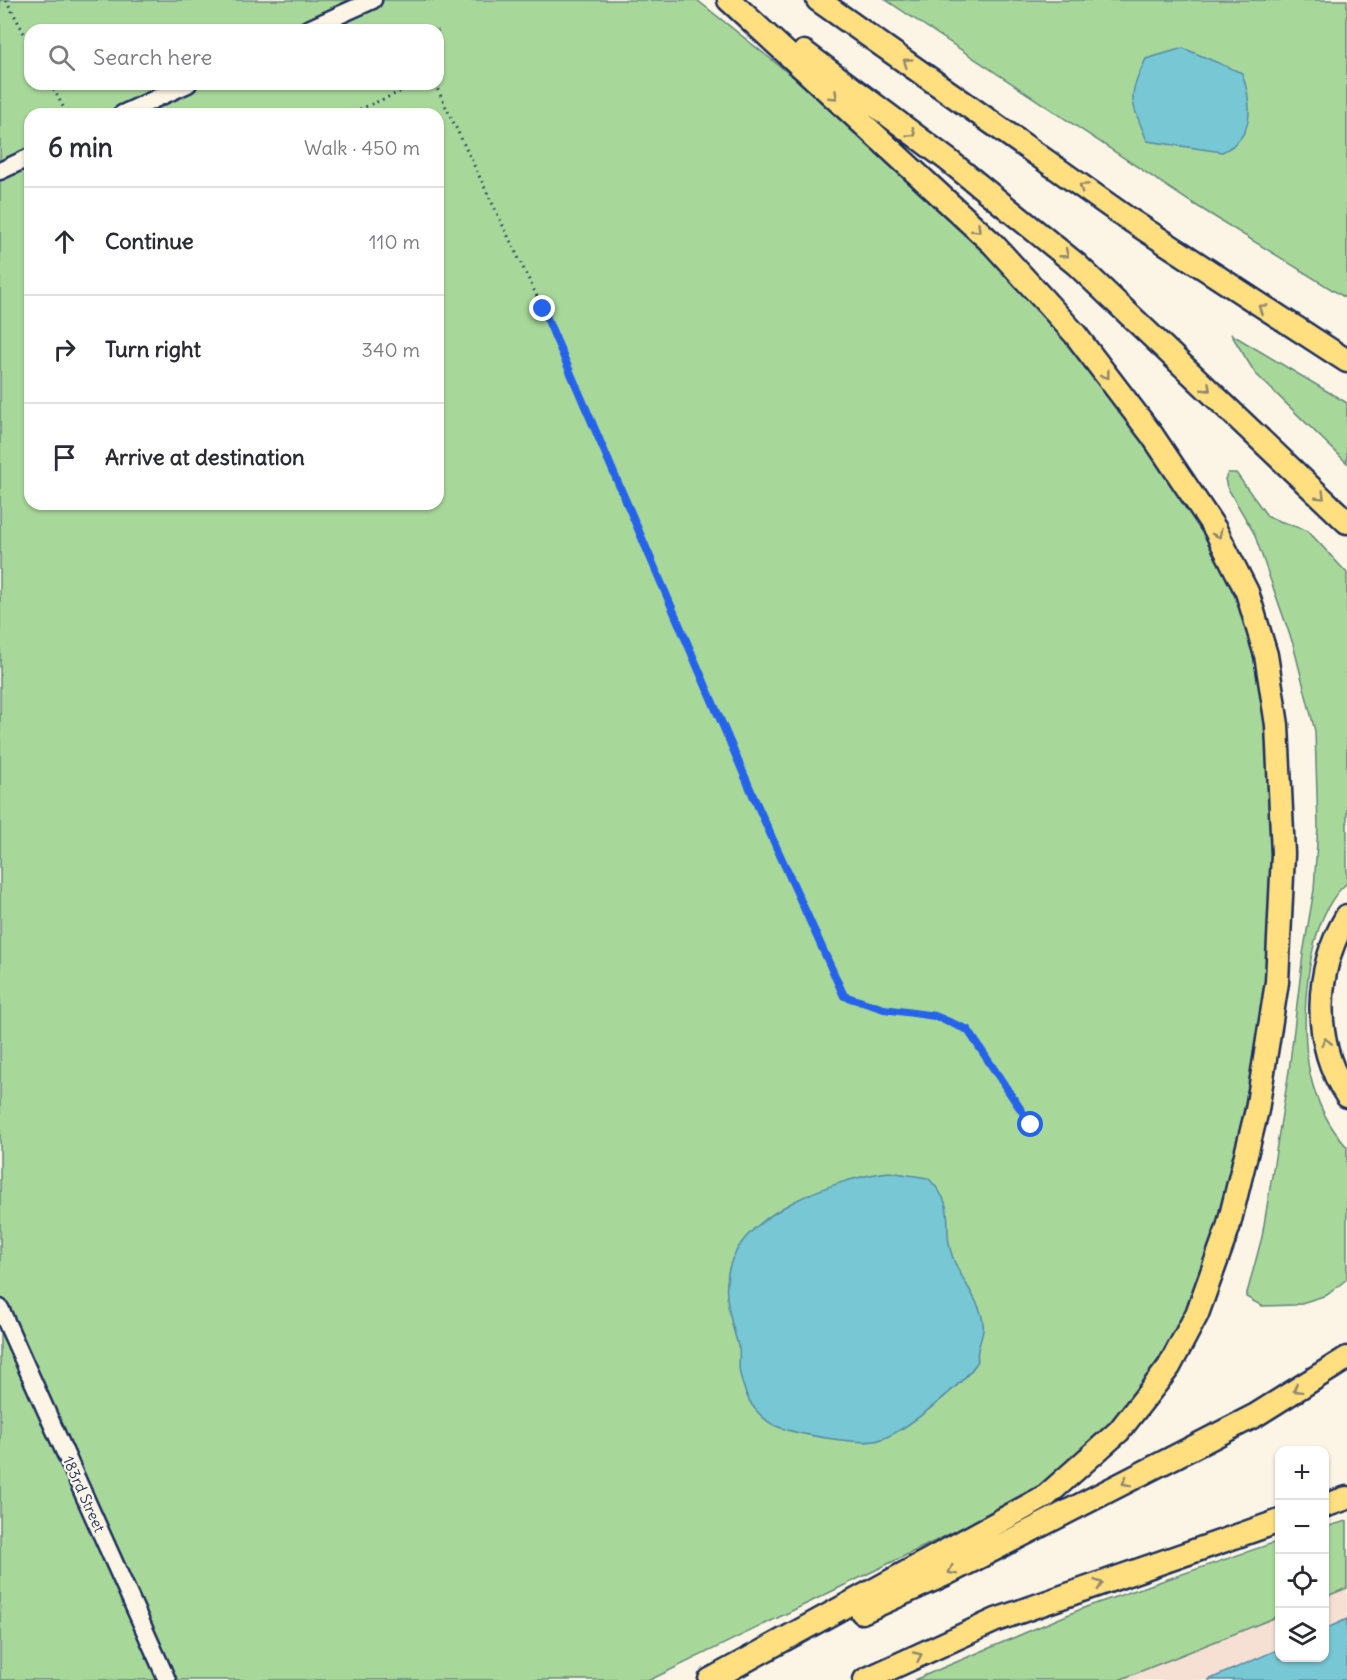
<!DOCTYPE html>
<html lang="en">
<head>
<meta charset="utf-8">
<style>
	:root { --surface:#fff; --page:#f7f7f7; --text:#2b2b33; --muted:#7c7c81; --line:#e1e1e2 }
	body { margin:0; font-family:Delius,sans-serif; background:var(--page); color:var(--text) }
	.controls { position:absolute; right:18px; bottom:18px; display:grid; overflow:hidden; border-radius:12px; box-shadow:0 2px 4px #0004 }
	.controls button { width:54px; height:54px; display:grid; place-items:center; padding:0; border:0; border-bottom:2px solid var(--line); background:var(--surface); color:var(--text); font:30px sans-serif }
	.stop { position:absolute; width:18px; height:18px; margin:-14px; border:4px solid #2563eb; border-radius:50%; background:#fff }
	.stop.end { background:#2563eb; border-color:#fff; box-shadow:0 2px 6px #0008 }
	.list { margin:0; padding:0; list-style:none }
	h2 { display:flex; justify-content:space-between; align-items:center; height:78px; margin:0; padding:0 24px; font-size:26px }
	h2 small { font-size:20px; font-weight:400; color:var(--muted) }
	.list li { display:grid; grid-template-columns:39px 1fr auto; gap:18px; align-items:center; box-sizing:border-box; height:108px; padding:0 24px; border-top:2px solid var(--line) }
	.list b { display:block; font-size:22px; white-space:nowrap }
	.list em { font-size:20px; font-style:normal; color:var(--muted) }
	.icon { flex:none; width:33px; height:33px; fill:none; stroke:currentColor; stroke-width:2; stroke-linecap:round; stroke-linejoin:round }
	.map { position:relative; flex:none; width:1347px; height:1680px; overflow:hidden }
	.search { position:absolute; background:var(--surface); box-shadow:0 2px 4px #0004; left:24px; top:24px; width:420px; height:66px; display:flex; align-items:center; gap:15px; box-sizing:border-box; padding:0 21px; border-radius:18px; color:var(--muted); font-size:22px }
	.panel { position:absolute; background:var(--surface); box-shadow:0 2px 4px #0004; left:24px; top:108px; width:420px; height:402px; border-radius:18px }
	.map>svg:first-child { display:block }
</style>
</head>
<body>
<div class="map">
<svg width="1347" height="1680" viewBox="0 0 1347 1680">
	<rect width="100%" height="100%" fill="#fcf5e5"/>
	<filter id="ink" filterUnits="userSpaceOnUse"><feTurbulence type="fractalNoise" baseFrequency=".0167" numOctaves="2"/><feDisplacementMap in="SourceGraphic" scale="12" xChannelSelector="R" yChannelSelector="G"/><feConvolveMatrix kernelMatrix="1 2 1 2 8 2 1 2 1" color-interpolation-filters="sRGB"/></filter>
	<g filter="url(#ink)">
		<path fill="#f6dfd3" d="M1347 1588V1680H1119L1279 1616 1280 1658H1324L1325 1597Z"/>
		<path fill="#a8d899" stroke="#62847c" stroke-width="1.5" fill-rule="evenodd" d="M0 0H697L847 120 1000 263 1115 401 1164 468 1214 545 1247 622 1263 709 1272 806 1274 906 1262 1011 1235 1157 1204 1271 1169 1343 1130 1402 1096 1440 1040 1485 974 1522 650 1680H0ZM30 30H438V84H30ZM30 114H438V504H30Z
			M886 0H1347V299L1189 201Z
			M1231 334 1347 403V463L1255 373Z
			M1228 473H1236L1268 517 1308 531 1347 573V883C1305 918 1299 1024 1310 1074 1316 1101 1329 1127 1347 1147V1279L1327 1295 1295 1305 1262 1306 1246 1297 1262 1237 1289 1071 1303 954 1314 890 1318 826 1315 731 1293 644 1254 533 1227 487 1225 479Z
			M1347 1521V1588L1325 1597V1527Z
			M1279 1541V1616L1119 1680H914L1086 1607Z"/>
		<path fill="#78c7d4" stroke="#538aa5" stroke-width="1.5" d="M1183 48 1242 73C1252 103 1256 137 1222 152L1147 141C1132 101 1125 101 1146 59Z
			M889 1172 928 1178C960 1209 940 1224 953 1258 960 1279 986 1307 983 1330 982 1341 975 1350 978 1361 964 1384 905 1432 879 1440 861 1446 795 1434 776 1426 768 1423 761 1416 755 1409 747 1400 740 1379 739 1367 739 1360 740 1355 739 1349 732 1324 723 1299 728 1273 739 1213 836 1178 889 1172Z
			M1347 1619V1680H1208L1279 1649 1280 1658H1324L1325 1629Z"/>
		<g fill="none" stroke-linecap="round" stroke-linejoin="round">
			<g stroke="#1b2f5e" stroke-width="21">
				<path id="secondary" d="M306 30 373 0
					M122 114 188 84
					M0 171 30 157
					M0 1308 167 1680"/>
			</g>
			<g stroke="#1b2f5e" stroke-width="27">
				<path id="highway" d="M818 0 1124 216 1347 361
					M804 52 948 160 1076 264 1347 522
					M1347 916C1314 971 1312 1042 1347 1096
					M1324 1506 1347 1498
					M862 1612 946 1574 1256 1415 1347 1358
					M710 1680 1046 1496 1119 1431 1169 1367 1197 1314 1228 1228 1257 1110 1277 982 1283 854 1277 725 1266 655 1247 592 1215 529 1152 435 1075 334 993 244 729 0
					M865 1680 996 1620 1280 1521"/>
			</g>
			<path stroke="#1b2f5e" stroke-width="3" stroke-dasharray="1.5 4.5" stroke-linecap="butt" d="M6 0 30 44
				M51 84 67 114
				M435 84 543 309 755 800 844 996 884 1009 935 1016 967 1030 1031 1125
				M349 114 418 84"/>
			<use href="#secondary" stroke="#fcf5e5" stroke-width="16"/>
			<use href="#highway" stroke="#ffdf80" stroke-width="22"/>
		</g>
		<defs><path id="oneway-chevron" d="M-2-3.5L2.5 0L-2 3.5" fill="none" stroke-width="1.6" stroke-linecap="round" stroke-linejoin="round" transform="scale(1.5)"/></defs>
		<g stroke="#8d876f">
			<use href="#oneway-chevron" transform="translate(907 62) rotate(-145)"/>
			<use href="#oneway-chevron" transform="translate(834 96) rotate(43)"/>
			<use href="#oneway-chevron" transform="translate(912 133) rotate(37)"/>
			<use href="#oneway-chevron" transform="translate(1083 187) rotate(-145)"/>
			<use href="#oneway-chevron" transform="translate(977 229) rotate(43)"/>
			<use href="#oneway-chevron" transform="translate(1065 254) rotate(39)"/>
			<use href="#oneway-chevron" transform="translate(1262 308) rotate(-146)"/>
			<use href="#oneway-chevron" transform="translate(1106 375) rotate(52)"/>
			<use href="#oneway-chevron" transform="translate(1207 388) rotate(43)"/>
			<use href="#oneway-chevron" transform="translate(1321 496) rotate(45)"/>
			<use href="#oneway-chevron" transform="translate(1218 534) rotate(62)"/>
			<use href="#oneway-chevron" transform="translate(1326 1042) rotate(-103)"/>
			<use href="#oneway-chevron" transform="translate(1297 1389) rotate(148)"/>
			<use href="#oneway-chevron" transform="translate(1126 1482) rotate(153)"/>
			<use href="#oneway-chevron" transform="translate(952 1571) rotate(153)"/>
			<use href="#oneway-chevron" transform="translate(1099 1584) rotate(-19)"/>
			<use href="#oneway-chevron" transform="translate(918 1656) rotate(-25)"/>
		</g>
	</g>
	<g fill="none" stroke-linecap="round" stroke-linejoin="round" filter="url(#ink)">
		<path stroke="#2563eb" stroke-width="8" d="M543 309 755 800 844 996 884 1009 935 1016 968 1030 1031 1125"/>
	</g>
	<g text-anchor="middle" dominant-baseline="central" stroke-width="4.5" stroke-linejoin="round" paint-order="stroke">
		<g font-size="15" fill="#1b2f5e" stroke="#fcf5e5">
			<text transform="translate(84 1494) rotate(66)">183rd Street</text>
		</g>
	</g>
</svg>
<div class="controls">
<button>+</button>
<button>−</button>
<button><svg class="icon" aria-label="locate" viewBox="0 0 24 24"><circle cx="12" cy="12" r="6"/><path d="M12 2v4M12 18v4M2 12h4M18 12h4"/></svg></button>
<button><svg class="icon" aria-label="layers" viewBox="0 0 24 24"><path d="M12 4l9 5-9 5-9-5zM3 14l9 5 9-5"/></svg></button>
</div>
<div class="stop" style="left:1031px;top:1125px"></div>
<div class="stop end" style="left:543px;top:309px"></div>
<div class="search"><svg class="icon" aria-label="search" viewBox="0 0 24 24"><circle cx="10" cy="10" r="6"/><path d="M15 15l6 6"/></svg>Search here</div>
<section class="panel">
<h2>6 min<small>Walk · 450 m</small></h2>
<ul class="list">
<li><svg class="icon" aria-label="ahead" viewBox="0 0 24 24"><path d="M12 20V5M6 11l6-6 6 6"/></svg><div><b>Continue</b></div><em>110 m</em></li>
<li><svg class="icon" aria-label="right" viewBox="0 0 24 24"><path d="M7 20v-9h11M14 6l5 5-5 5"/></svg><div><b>Turn right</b></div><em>340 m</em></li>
<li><svg class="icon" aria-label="arrive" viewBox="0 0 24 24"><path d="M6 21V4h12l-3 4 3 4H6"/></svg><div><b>Arrive at destination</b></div></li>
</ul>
</section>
</div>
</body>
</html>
